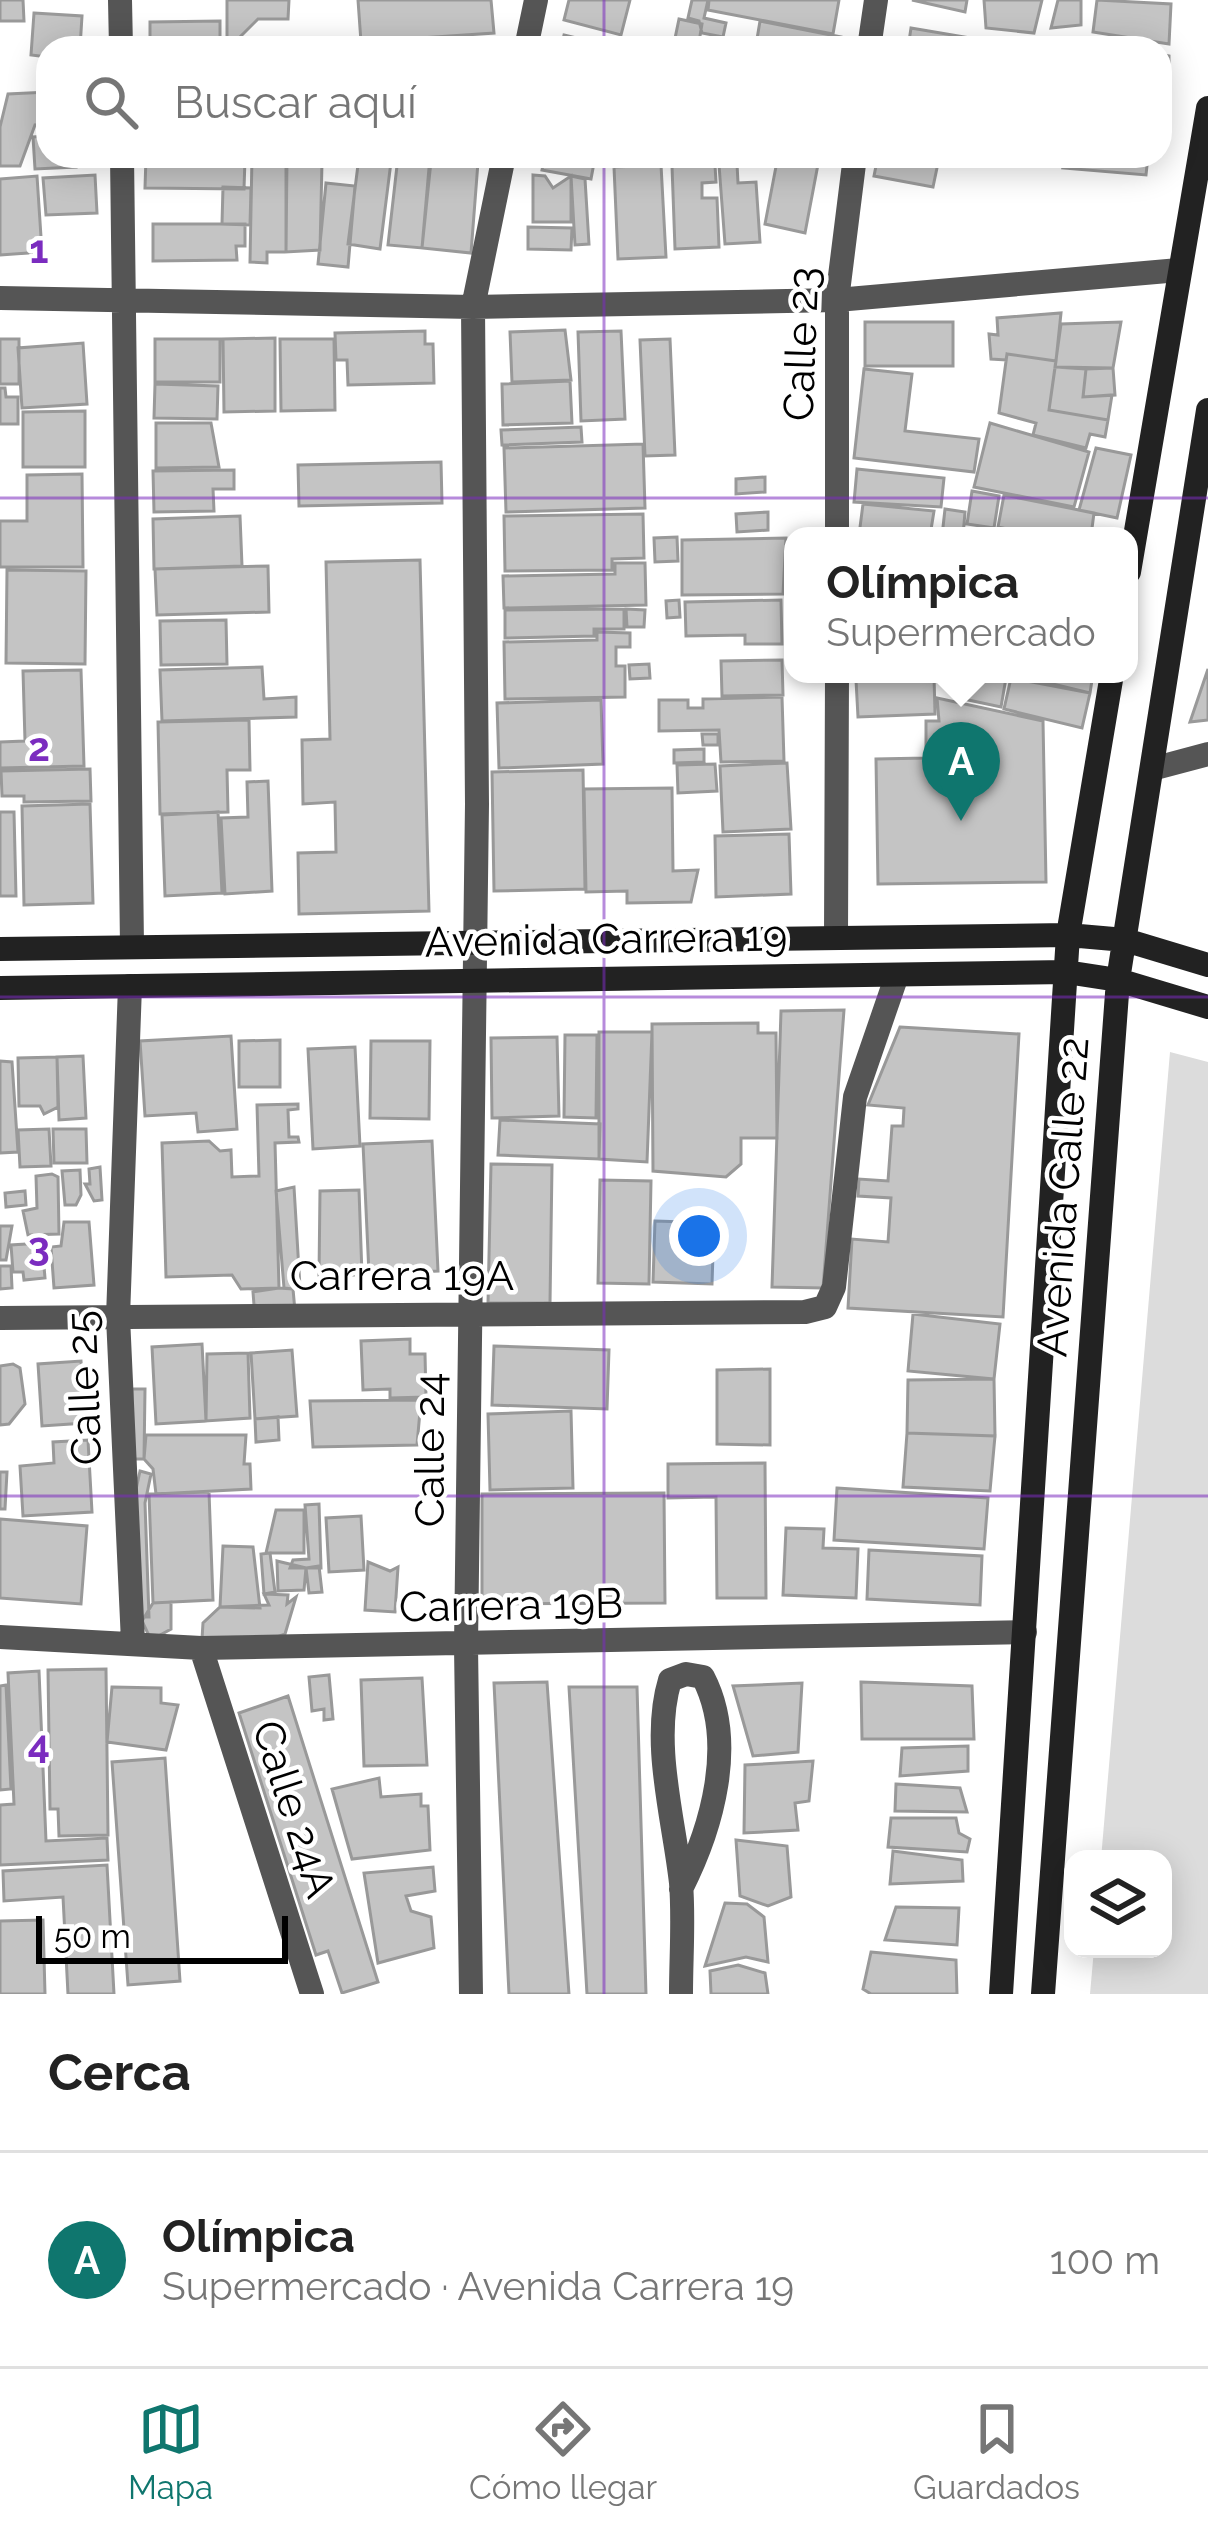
<!DOCTYPE html>
<html lang="es">
<head>
<meta charset="utf-8">
<style>
	:root { --surface:#fff; --page:#f2f2f2; --text:#222; --muted:#767676; --line:#e0e0e0; --accent:#0f766e }
	body { margin:0; font-family:Raleway,sans-serif; background:var(--page); color:var(--text) }
	.controls { position:absolute; right:36px; bottom:36px; display:grid; overflow:hidden; border-radius:24px; box-shadow:0 6px 30px #0003 }
	.controls button { width:108px; height:108px; display:grid; place-items:center; padding:0; border:0; border-bottom:3px solid var(--line); background:var(--surface); color:var(--text); font:60px sans-serif }
	.scale { position:absolute; left:36px; bottom:30px; width:252px; box-sizing:border-box; padding-left:12px; border:6px solid #000; border-top:0; font-size:33px; line-height:42px; white-space:nowrap; color:#000; -webkit-text-stroke:9px #fff; paint-order:stroke }
	.you { position:absolute; left:699px; top:1236px; width:42px; height:42px; margin:-30px; border:9px solid #fff; border-radius:50%; background:#1a73e8; box-shadow:0 0 0 18px #1a73e833 }
	.badge { display:grid; place-items:center; width:78px; height:78px; border-radius:50%; background:var(--accent); color:#fff; font-size:39px; font-weight:700 }
	.pin { position:absolute; translate:-50% -99px; filter:drop-shadow(0 3px 6px #0008) }
	.pin::after { content:''; position:absolute; top:63px; width:42px; height:36px; background:inherit; clip-path:polygon(0 0,100% 0,50% 100%) }
	.popup { position:absolute; left:784px; top:527px; width:354px; height:156px; box-sizing:border-box; display:grid; place-content:center; border-radius:24px; background:var(--surface); filter:drop-shadow(0 3px 9px #0005); font-size:39px; white-space:nowrap; color:var(--muted) }
	.popup b { font-size:45px; color:var(--text) }
	.popup::after { content:''; position:absolute; left:50%; top:100%; margin-left:-24px; border:24px solid transparent; border-top-color:var(--surface) }
	.list { margin:0; padding:0; list-style:none }
	h2 { display:flex; justify-content:space-between; align-items:center; height:156px; margin:0; padding:0 48px; font-size:51px }
	h2 small { font-size:39px; font-weight:400; color:var(--muted) }
	.list li { display:grid; grid-template-columns:78px 1fr auto; gap:36px; align-items:center; box-sizing:border-box; height:216px; padding:0 48px; border-top:3px solid var(--line) }
	.list b { display:block; font-size:45px; white-space:nowrap }
	.list p { margin:0; font-size:39px; white-space:nowrap; color:var(--muted) }
	.list em { font-size:39px; font-style:normal; color:var(--muted) }
	.icon { flex:none; width:66px; height:66px; fill:none; stroke:currentColor; stroke-width:2; stroke-linecap:round; stroke-linejoin:round }
	.map { position:relative; flex:none; width:1208px; height:1994px; overflow:hidden }
	.search { position:absolute; background:var(--surface); box-shadow:0 6px 30px #0003; left:36px; right:36px; top:36px; height:132px; display:flex; align-items:center; gap:30px; box-sizing:border-box; padding:0 42px; border-radius:36px; color:var(--muted); font-size:45px }
	.sheet { height:372px; background:var(--surface) }
	nav { display:flex; justify-content:space-around; align-items:center; box-sizing:border-box; height:168px; border-top:3px solid var(--line); background:var(--surface); font-size:33px; color:var(--muted) }
	nav a { display:grid; justify-items:center; gap:6px }
	nav .on { color:var(--accent) }
	.map>svg:first-child { display:block }
</style>
</head>
<body>
<div class="map">
<svg width="1208" height="1994" viewBox="0 0 1208 1994">
	<rect width="100%" height="100%" fill="#fff"/>
	<path fill="#dcdcdc" d="M1170 1052 1208 1062V1994H1090L1094 1949H1163V1859H1101Z"/>
	<path fill="#c4c4c4" stroke="#999" stroke-width="3" d="M0 0H23L24 21H0Z
		M227 0H289L288 19H258L234 43 253 48H227Z
		M358 0H491L494 33 361 42Z
		M569 0H630L621 35 564 20Z
		M692 0H708L704 18 726 23 723 37 702 33 699 21 688 18Z
		M709 0H839L833 34 708 10Z
		M912 0H967L965 12Z
		M984 0H1042L1034 33 986 28Z
		M1058 0H1081V25L1051 28Z
		M1097 0 1171 4 1169 44 1093 32Z
		M34 13 82 16 80 48H48V57L31 55Z
		M679 19 702 24 698 48H673Z
		M220 21V48H150V22Z
		M760 21 841 37 839 48 756 45Z
		M911 28 976 39 975 48H908Z
		M564 35 618 48H561Z
		M382 41V48H335V42Z
		M1160 54 1169 56V100L1160 99Z
		M48 92V124L35 125 20 166H0V127L8 94Z
		M48 136V156H75L76 167 35 169 33 137Z
		M252 156H287L286 252H267V263L250 262Z
		M545 156H615L614 167 594 163 591 179 542 170Z
		M681 156H709V165H681Z
		M778 156 819 159 805 233 765 224Z
		M878 156 938 163 933 187 874 176Z
		M904 156H950L948 165Z
		M1067 156H1148L1146 175 1063 168Z
		M146 157 245 159 244 189 145 188Z
		M359 157 391 162 380 249 348 244Z
		M398 157 431 161 422 248 388 245Z
		M430 157 478 162 471 253 422 248Z
		M286 162H322L320 250 286 252Z
		M737 164 738 183 756 182 760 242 725 244 719 165Z
		M661 165 666 257 618 259 614 167Z
		M715 165 716 182 702 183V198H717L719 247 675 249 672 166Z
		M95 175 97 213 46 215 43 178Z
		M533 175 545 176 553 188 571 176V222H533Z
		M37 176 42 252 0 255V179Z
		M571 176 585 179 589 244 575 245Z
		M326 183 355 186 348 267 318 264Z
		M223 187 251 188 250 225 222 224Z
		M153 224H245V246H236L237 260 153 261Z
		M528 227 572 228 571 250 528 249Z
		M1061 313 1056 361 1007 354 1006 360 991 359 989 334 998 335 997 318Z
		M865 322H953V366H865Z
		M1121 322 1113 368 1055 367 1061 324Z
		M565 330 571 380 512 382 510 332Z
		M425 331V344H433L434 383 348 385 347 360H336L335 333Z
		M621 331 625 419 581 421 578 332Z
		M275 338V411L224 412 223 339Z
		M0 339H19V384H0Z
		M155 339H220V382H155Z
		M280 339H334L335 410 281 411Z
		M670 339 675 455 645 456 640 340Z
		M83 343 87 404 22 408 18 348Z
		M1007 354 1056 361 1049 410 1108 420 1105 437 1090 434 1086 448 1033 435 1036 423 999 413Z
		M1055 367 1086 369 1083 397 1112 395 1108 420 1049 410Z
		M1113 368 1115 395 1083 397 1086 369Z
		M864 369 912 374 905 431 979 439 974 472 854 458Z
		M570 381 572 423 503 425 502 384Z
		M155 384 218 386 217 419 154 418Z
		M0 388H5L6 397H18V424H0Z
		M85 411V467H23V412Z
		M156 423H211L219 467 156 468Z
		M990 423 1089 452 1074 507 974 487Z
		M581 427 582 442 502 445 501 430Z
		M643 444 645 508 506 512 504 448Z
		M1096 448 1131 455 1117 518 1079 510Z
		M441 462 442 503 299 506 298 465Z
		M857 469 944 478 941 507 854 502Z
		M234 470V489H213L214 511 154 512 153 471Z
		M82 474 83 567H0V521H27V475Z
		M765 477V492L736 494V479Z
		M972 491 999 496 994 528 967 524Z
		M1004 495 1094 513 1091 536H1038L998 527Z
		M863 504 934 511 930 536 859 535Z
		M945 509 965 512 963 536H942Z
		M768 512V530L737 532 736 514Z
		M643 514 644 558 612 559V570L505 571 504 516Z
		M240 516 242 566 154 569 153 519Z
		M677 537 678 561 655 562 654 538Z
		M786 538 783 594 682 595V540Z
		M420 560 429 911 299 914 298 853 336 852 335 802 303 804 302 740 330 739 326 562Z
		M615 563H645L646 605 504 608 503 576 615 574Z
		M268 566 269 612 157 615 155 569Z
		M7 570 86 571 85 664 6 663Z
		M679 600 680 617 667 618 666 601Z
		M781 600 782 644H745V635L686 636 685 602Z
		M624 609V629H594V636L505 638V610Z
		M626 609 645 610 644 627H627Z
		M226 620 227 664 161 665 160 621Z
		M597 632 630 633V647H616V666H625V697L505 699 504 642 597 640Z
		M782 660 783 695 722 696 721 661Z
		M649 664 650 678 630 679 629 665Z
		M262 667 264 699 296 697V717L162 721 160 670Z
		M1208 669V720L1190 722Z
		M81 670 84 766 0 768V742L25 741 23 671Z
		M965 674 1006 678 1001 707 959 698Z
		M1012 674H1093L1090 693Z
		M934 676 935 714 858 717 856 680Z
		M1011 678 1090 693 1082 728 1004 709Z
		M782 697 784 761 721 762 719 730 659 731V700H688V708H703V699Z
		M937 698 1043 721 1046 882 878 884 876 759 926 758V721H939Z
		M601 700 603 764 499 768 497 703Z
		M249 720 250 770H227L228 812 160 814 158 722Z
		M702 734H718V745H703Z
		M704 749V762L674 763V750Z
		M787 763 791 829 723 832 720 766Z
		M715 764 717 791 678 793 677 765Z
		M90 769 91 801 24 802V796H2L1 771Z
		M583 770 585 889 494 891 492 772Z
		M268 781 272 891 225 894 221 818 248 817 247 782Z
		M672 788 673 871 698 870 691 902 627 903V891L586 892 584 789Z
		M90 804 93 903 24 905 22 806Z
		M0 812H14L16 896H0Z
		M218 812 222 893 165 896 162 815Z
		M789 834 791 894 716 897 715 836Z
		M844 1010 823 1288 772 1287 781 1011Z
		M758 1023V1033H776L777 1138H741V1164L726 1177 653 1171 652 1024Z
		M900 1027 1019 1034 1003 1317 848 1308 852 1239 888 1242 891 1198 858 1196 859 1179 888 1181 892 1126H903L904 1108 868 1105Z
		M599 1032H652L647 1162 599 1159Z
		M565 1035H597L596 1118 564 1117Z
		M231 1036 237 1129 198 1132 196 1113 145 1116 140 1041Z
		M557 1037 559 1116 492 1118 491 1038Z
		M280 1040V1087H239V1041Z
		M371 1041H430L429 1119 370 1118Z
		M355 1047 360 1146 313 1149 308 1049Z
		M83 1056 86 1118 59 1120 57 1057Z
		M57 1057 58 1107 44 1114 40 1106H19L18 1058Z
		M0 1061 12 1062 18 1152 0 1153Z
		M298 1104V1109L288 1110 289 1137H298L299 1142 275 1143 279 1288 241 1289 232 1275 166 1277 162 1143 209 1141 220 1151 231 1150 232 1177 259 1176 257 1105Z
		M500 1120 600 1124 599 1159 498 1155Z
		M49 1129 51 1166 20 1167 18 1130Z
		M53 1129H86L87 1163H54Z
		M432 1141 438 1271 369 1274 363 1144Z
		M491 1164 552 1165 550 1303H488Z
		M100 1167 102 1200 94 1201 85 1184H90L89 1169Z
		M80 1170 81 1195 76 1205H65L62 1171Z
		M52 1174 58 1177 59 1234 28 1235 23 1211 37 1208 36 1176Z
		M600 1180 651 1181 649 1284 598 1283Z
		M294 1187 300 1287 293 1289 284 1288 276 1191Z
		M359 1190 362 1275H319L320 1191Z
		M25 1191 26 1205 6 1207 5 1193Z
		M655 1221 714 1223 712 1284 653 1282Z
		M64 1222H89L94 1285 54 1288 51 1247 61 1246Z
		M0 1226H12L6 1260H0Z
		M42 1243 45 1278 24 1280 23 1272H13L11 1245Z
		M0 1266H11L12 1288 0 1289Z
		M279 1288 293 1289 295 1311 254 1305 253 1292Z
		M913 1314 1000 1324 994 1379 908 1371Z
		M410 1339V1354H425L426 1397 390 1398V1389L363 1390 361 1341Z
		M202 1344 206 1421 156 1424 152 1347Z
		M494 1346 609 1350 607 1409 492 1405Z
		M292 1350 297 1416 255 1419 251 1353Z
		M248 1353 250 1418 206 1421 207 1354Z
		M81 1361 85 1423 42 1426 38 1364Z
		M13 1364 20 1368 25 1404 9 1424 0 1425V1366Z
		M770 1369V1445L717 1444V1370Z
		M994 1379 995 1436 907 1433 908 1380Z
		M132 1389H145L144 1459H130Z
		M421 1400 417 1445 313 1447 310 1401Z
		M571 1411 573 1488 490 1490 488 1414Z
		M278 1417 279 1440 256 1442 255 1419Z
		M907 1433 995 1436 990 1491 903 1487Z
		M146 1435H246L244 1464H250L251 1489 156 1494 153 1469 144 1459Z
		M88 1440 92 1512 23 1516 20 1466 54 1463 53 1442Z
		M765 1463 766 1598H717L716 1497 668 1498V1464Z
		M140 1471 151 1474 145 1503 149 1617H136L132 1508Z
		M0 1472H7L5 1509H0Z
		M837 1488 988 1498 984 1549 834 1540Z
		M209 1492 213 1600 153 1603 149 1494Z
		M664 1493 665 1603 482 1604V1494Z
		M319 1504 321 1568H290L293 1560 309 1559 305 1505Z
		M276 1510H304V1553H266Z
		M361 1516 364 1570 329 1572 326 1518Z
		M0 1519 87 1526 81 1604 0 1598Z
		M786 1528 824 1529 823 1548 858 1549 856 1598 783 1595Z
		M223 1546 253 1547 260 1608 220 1607Z
		M869 1550 982 1556 980 1605 867 1599Z
		M270 1553 275 1592 264 1594 261 1554Z
		M277 1561 306 1568 304 1590 278 1591Z
		M368 1562 390 1571 398 1567 395 1612 365 1610Z
		M319 1566 322 1592 309 1593 306 1568Z
		M264 1594 288 1595 287 1604 296 1597 285 1634 264 1642 202 1639 203 1623 220 1607 269 1605Z
		M171 1602V1629L151 1640 142 1621 153 1603Z
		M106 1669 108 1835 59 1836 58 1809H50L48 1670Z
		M39 1671 46 1841 107 1838 108 1860 0 1865V1805L14 1804 8 1673Z
		M329 1675 333 1719 324 1720V1709L312 1711 309 1677Z
		M422 1678 427 1765 364 1766 361 1680Z
		M547 1682 569 1994H509L494 1683Z
		M861 1682 972 1686 974 1739H862Z
		M802 1683 798 1752 753 1756 733 1686Z
		M6 1685 11 1789 0 1790V1686Z
		M112 1687 161 1688V1703L178 1705 166 1750 107 1742Z
		M569 1687H637L646 1994H587Z
		M288 1696 378 1982 342 1993 328 1951 316 1955 239 1713Z
		M968 1746V1771L900 1776 902 1748Z
		M165 1758 180 1981 128 1985 112 1762Z
		M813 1761 809 1801 795 1803 798 1830 744 1833 745 1765Z
		M379 1778 381 1797 421 1794V1806H428L430 1850 352 1859 332 1789Z
		M896 1784 960 1788 967 1812 895 1811Z
		M891 1818H956L959 1833 970 1839 967 1852 888 1847Z
		M736 1840 787 1846 791 1897 768 1906 740 1896Z
		M893 1851 962 1860 963 1881 890 1884Z
		M107 1865 114 1994H68L63 1897 4 1901 3 1871Z
		M433 1867 435 1891 406 1896 411 1911 431 1917 434 1948 378 1963 364 1873Z
		M725 1903 747 1904 764 1917 768 1962 746 1957 705 1966Z
		M896 1907 959 1908 957 1945 885 1940Z
		M43 1920 45 1994H0V1921Z
		M871 1952 956 1960 957 1994H871L863 1989Z
		M738 1965 765 1973 768 1994H711L710 1971Z"/>
	<g fill="none" stroke-linecap="round" stroke-linejoin="round">
		<path stroke="#555" stroke-width="24" d="M120 0 121 48
			M526 48 536 0
			M869 48 876 0
			M122 156 132 946
			M0 298 473 307 837 300 1179 270
			M837 536V300L855 156
			M1152 769 1208 754
			M836 937 837 674
			M130 986 118 1317 133 1642
			M0 1318 805 1312 825 1307 834 1287 855 1097 897 975
			M0 1637 201 1648 1025 1632
			M201 1648 312 1994
			M471 1994 466 1646 477 804 473 307 504 156
			M681 1994C681 1957 684 1919 681 1883 674 1819 651 1742 670 1680L686 1674 703 1677C737 1742 712 1828 681 1889"/>
		<path stroke="#222" stroke-width="24" d="M1129 572 1208 108
			M0 949 1068 935 1125 940 1208 965
			M0 988 1066 972 1118 980 1208 1007
			M1001 1994 1068 935 1112 674
			M1043 1994 1118 980 1208 410"/>
	</g>
	<path fill="none" stroke="#7b2cbf" stroke-width="3" stroke-opacity="0.55" d="M604 0V48M604 156V1994M0 498H1208M0 997H1208M0 1496H1208"/>
	<g text-anchor="middle" dominant-baseline="central" stroke-width="9" stroke-linejoin="round" paint-order="stroke">
		<g font-size="42" fill="#000" stroke="#fff">
			<text transform="translate(801 344) rotate(-88)">Calle 23</text>
			<text transform="translate(606 939) rotate(-1)">Avenida Carrera 19</text>
			<text transform="translate(1063 1197) rotate(-86)">Avenida Calle 22</text>
			<text x="402" y="1275">Carrera 19A</text>
			<text transform="translate(84 1388) rotate(-92)">Calle 25</text>
			<text transform="translate(429 1450) rotate(-90)">Calle 24</text>
			<text transform="translate(511 1605) rotate(-1)">Carrera 19B</text>
			<text transform="translate(294 1809) rotate(72)">Calle 24A</text>
		</g>
	</g>
	<g font-size="39" text-anchor="middle" font-weight="bold" fill="#7b2cbf" stroke="#fff" stroke-width="9" stroke-linejoin="round" paint-order="stroke">
		<text x="39" y="263">1</text>
		<text x="39" y="761">2</text>
		<text x="39" y="1260">3</text>
		<text x="39" y="1758">4</text>
	</g>
</svg>
<div class="controls">
<button><svg class="icon" aria-label="layers" viewBox="0 0 24 24"><path d="M12 4l9 5-9 5-9-5zM3 14l9 5 9-5"/></svg></button>
</div>
<div class="scale">50 m</div>
<div class="you"></div>
<div class="pin badge" style="left:961px;top:821px">A</div>
<div class="popup"><b>Olímpica</b>Supermercado</div>
<div class="search"><svg class="icon" aria-label="search" viewBox="0 0 24 24"><circle cx="10" cy="10" r="6"/><path d="M15 15l6 6"/></svg>Buscar aquí</div>
</div>
<section class="sheet">
<h2>Cerca<small></small></h2>
<ul class="list">
<li><span class="badge">A</span><div><b>Olímpica</b><p>Supermercado · Avenida Carrera 19</p></div><em>100 m</em></li>
</ul>
</section>
<nav>
<a class="on"><svg class="icon" aria-label="map" viewBox="0 0 24 24"><path d="M3 6l6-2 6 2 6-2v14l-6 2-6-2-6 2zM9 4v14M15 6v14"/></svg>Mapa</a>
<a><svg class="icon" aria-label="directions" viewBox="0 0 24 24"><path d="M12 3l9 9-9 9-9-9zM9 14v-3h6M13 9l2 2-2 2"/></svg>Cómo llegar</a>
<a><svg class="icon" aria-label="saved" viewBox="0 0 24 24"><path d="M7 4h10v16l-5-4-5 4z"/></svg>Guardados</a>
</nav>
</body>
</html>
